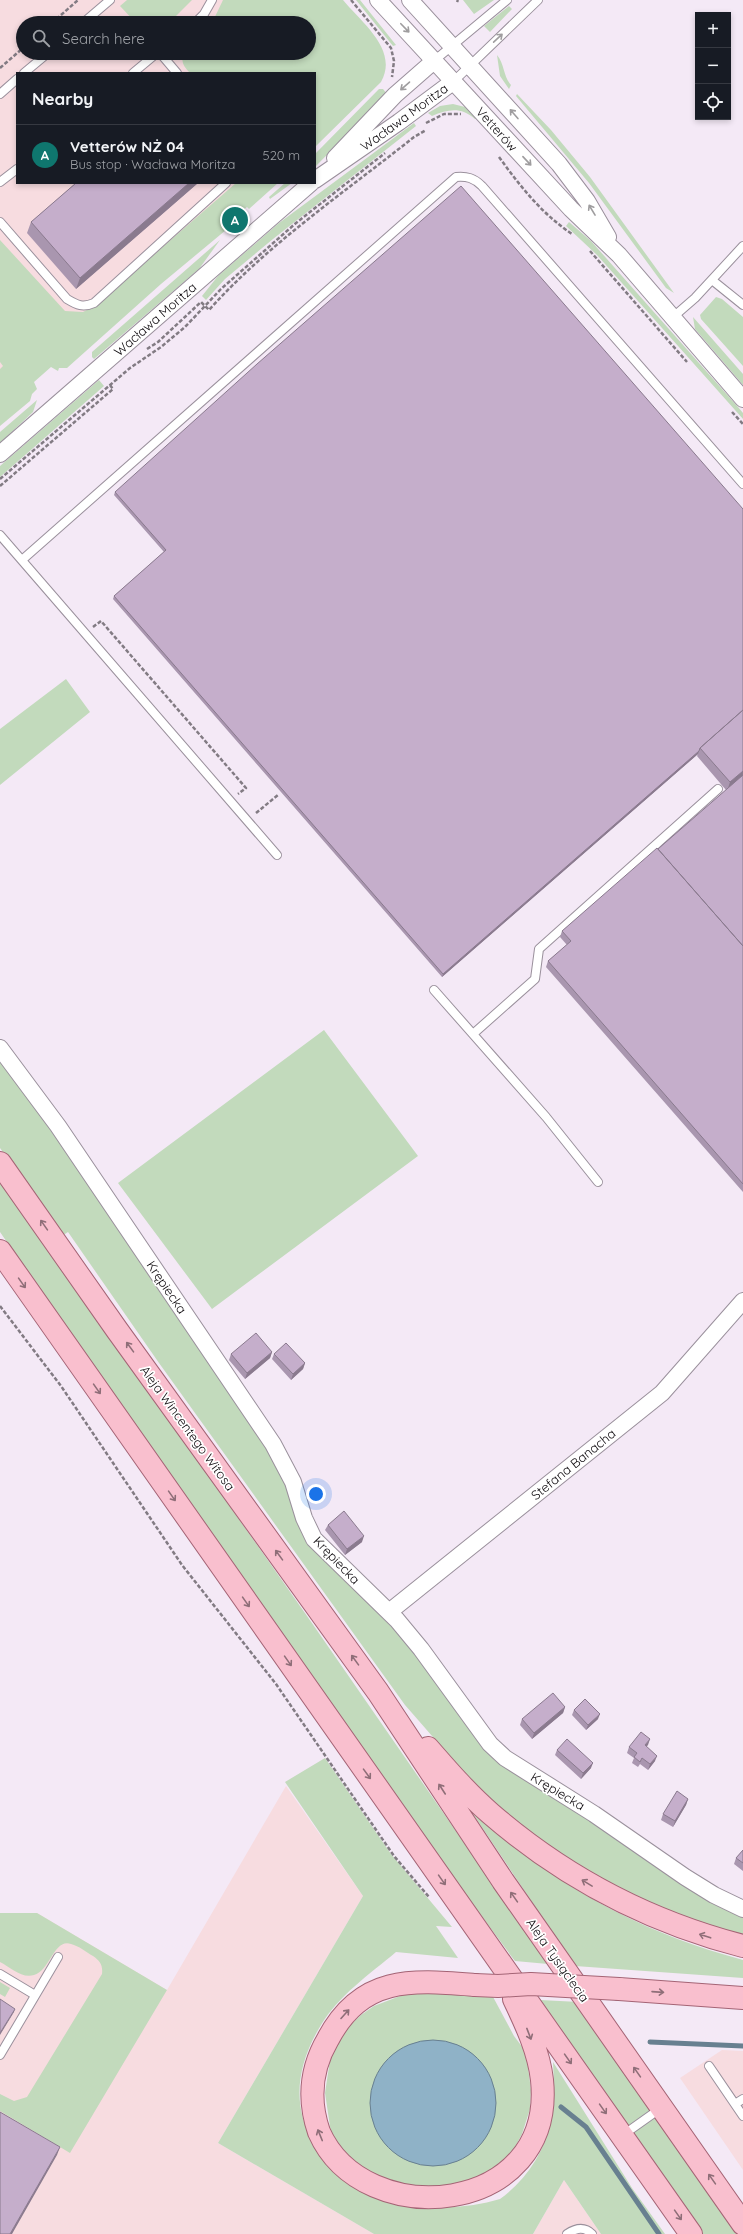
<!DOCTYPE html>
<html lang="en">
<head>
<meta charset="utf-8">
<style>
	:root { --surface:#171b24; --page:#20242c; --text:#f1f3f6; --muted:#9ea1a6; --line:#363941; --accent:#0f766e }
	body { margin:0; font-family:Quicksand,sans-serif; background:var(--page); color:var(--text) }
	.controls { position:absolute; right:12px; top:12px; display:grid; overflow:hidden; border-radius:0px; box-shadow:0 2px 6px #0003 }
	.controls button { width:36px; height:36px; display:grid; place-items:center; padding:0; border:0; border-bottom:1px solid var(--line); background:var(--surface); color:var(--text); font:20px sans-serif }
	.you { position:absolute; left:316px; top:1494px; width:14px; height:14px; margin:-10px; border:3px solid #fff; border-radius:50%; background:#1a73e8; box-shadow:0 0 0 6px #1a73e833 }
	.badge { display:grid; place-items:center; width:26px; height:26px; border-radius:50%; background:var(--accent); color:#fff; font-size:13px; font-weight:700 }
	.pin { position:absolute; translate:-50% -50%; border:2px solid #fff; box-shadow:0 1px 4px #0006 }
	.list { margin:0; padding:0; list-style:none }
	h2 { display:flex; justify-content:space-between; align-items:center; height:52px; margin:0; padding:0 16px; font-size:17px }
	h2 small { font-size:13px; font-weight:400; color:var(--muted) }
	.list li { display:grid; grid-template-columns:26px 1fr auto; gap:12px; align-items:center; box-sizing:border-box; height:60px; padding:0 16px; border-top:1px solid var(--line) }
	.list b { display:block; font-size:15px; white-space:nowrap }
	.list p { margin:0; font-size:13px; white-space:nowrap; color:var(--muted) }
	.list em { font-size:13px; font-style:normal; color:var(--muted) }
	.icon { flex:none; width:22px; height:22px; fill:none; stroke:currentColor; stroke-width:2; stroke-linecap:round; stroke-linejoin:round }
	.map { position:relative; flex:none; width:743px; height:2234px; overflow:hidden }
	.search { position:absolute; background:var(--surface); box-shadow:0 2px 6px #0003; left:16px; top:16px; width:300px; height:44px; display:flex; align-items:center; gap:10px; box-sizing:border-box; padding:0 14px; border-radius:22px; color:var(--muted); font-size:15px }
	.panel { position:absolute; background:var(--surface); box-shadow:0 2px 6px #0003; left:16px; top:72px; width:300px; height:112px; border-radius:0px }
	.map>svg:first-child { display:block }
</style>
</head>
<body>
<div class="map">
<svg width="743" height="2234" viewBox="0 0 743 2234">
	<rect width="100%" height="100%" fill="#f4e9f6"/>
	<path fill="#f7dce0" fill-rule="evenodd" d="M0 0H335L315 73H17V183H255L0 408ZM23 23H309V53H23Z
		M286 1786 363 1896 218 2143 374 2234H0V1913H37L167 1990Z
		M722 2050 743 2051V2170L680 2078Z
		M564 2180 601 2234H533Z"/>
	<path fill="#c2dabc" d="M127 0H192L169 23H136L120 6Z
		M223 0H343C362 23 399 50 381 82L315 147V73H190C184 67 180 61 184 53H309V23H212Z
		M356 0H360L396 45 393 46Z
		M463 0H494L474 14Z
		M509 6 512 9 490 32 484 26Z
		M497 55C505 65 503 76 511 85L509 89 500 76Z
		M379 89H383L387 94 315 167V154Z
		M517 94 551 130 590 177 674 293 666 288 589 183 516 96Z
		M453 104 465 107 479 116 475 119C461 107 449 109 432 116L428 113 440 106Z
		M414 123 416 126 273 239 225 279 206 300 202 296 218 276 279 223Z
		M236 183H278L249 209 247 207 229 222 232 225 161 284 67 368H59L58 371 51 367 34 382 37 389 32 394 30 401 0 426V369L3 366 0 362V240L65 311 83 312 96 305Z
		M285 183H292L270 199 269 197Z
		M569 222 591 241 738 407 743 413V419L597 255 566 226Z
		M220 240 199 269 94 359 92 357V352Z
		M716 297 722 299 743 317V366L701 319 700 315Z
		M693 317 743 374V385L695 329Z
		M99 380 104 386 0 477V466Z
		M37 400 33 412 0 443V432Z
		M66 679 90 712 0 785V729Z
		M324 1030 418 1156 212 1309 118 1183Z
		M0 1053 277 1459 305 1531 383 1613 417 1653 483 1743 743 1916V1938L652 1907 568 1861 487 1799 405 1705 159 1363 68 1232 62 1236 0 1148Z
		M0 1179 307 1616 548 1964 515 1961C337 1723 169 1477 0 1232Z
		M325 1758 391 1854 452 1927 436 1926 458 1958 396 1952C370 1974 338 1996 321 2025 245 2148 386 2234 500 2199 526 2180 544 2153 551 2121 555 2102 554 2082 553 2062L632 2188 665 2234H601L564 2180 533 2234H374L218 2143 363 1896 285 1782Z
		M469 1808C554 1884 633 1930 743 1960V1978L575 1966Z
		M0 1913H37L167 1990 70 2153 0 2111V2094L14 2101 27 2097 102 1974C103 1965 100 1961 93 1956 86 1952 79 1946 71 1944 54 1938 50 1971 34 1975 22 1979 10 1967 0 1962Z
		M0 1982 10 1988 5 1997 0 1994Z
		M438 1990 492 1995 514 2036 526 2052 531 2090 530 2109 522 2134 513 2151 489 2175 434 2196 357 2169 331 2133 325 2093 330 2060 338 2042 349 2026 361 2015 374 2006 408 1993Z
		M540 2000 579 2002 740 2234H702Z"/>
	<path fill="#8fb2c7" stroke="#688090" d="M370 2103a63 63 0 1 1 126 0a63 63 0 1 1-126 0Z"/>
	<g fill="none" stroke-linecap="round" stroke-linejoin="round">
		<path stroke="#688090" stroke-width="5" d="M650 2042 743 2046
			M561 2107 586 2127 659 2234"/>
		<g stroke="#9a909c" stroke-width="10">
			<path id="lane" d="M83 23 110 0
				M195 23 204 14 212 0
				M160 53 177 73
				M435 60 507 0
				M24 73 48 53
				M133 73 157 53
				M454 81 538 0
				M0 94 17 79
				M0 182 17 169
				M0 222 67 299C77 305 83 308 94 303L226 183
				M712 280 743 305
				M672 318 695 298 743 246
				M0 535 277 855
				M22 560 456 177C467 176 474 178 482 186L743 484
				M434 990 546 1117 598 1182
				M473 1034 535 979 539 949 718 789
				M0 1974 35 1995
				M0 2055 58 1957
				M709 2066 743 2116
				M735 2104 743 2099
				M623 2135 661 2108
				M567 2234C576 2228 584 2226 592 2234"/>
		</g>
		<g stroke="#9a909c" stroke-width="18">
			<path id="street" d="M378 0 571 209 619 255 743 399
				M410 0 559 164 587 201 608 237
				M335 158 395 95 435 60
				M315 180 399 122 454 81
				M0 454 311 183
				M0 1048 58 1126 273 1444 293 1482 304 1518 314 1539 397 1620 421 1649 490 1744 505 1758 594 1814 685 1877 714 1895 743 1909
				M389 1612 662 1393 743 1301"/>
		</g>
		<g stroke="#a46475" stroke-width="24">
			<path id="primary" d="M0 1163 117 1330 378 1692 503 1881 743 2224
				M0 1251 691 2234
				M428 1748C448 1771 468 1794 491 1814 564 1877 650 1922 743 1946
				M475 1985C412 1980 362 1975 328 2039 311 2068 308 2100 319 2132 364 2234 556 2216 542 2080 539 2052 526 2024 514 1999
				M619 1989 743 1998"/>
		</g>
		<path stroke="#827b83" stroke-width="2.5" stroke-dasharray="4 2" stroke-linecap="butt" d="M351 0 391 48 394 61 392 77
			M457 2 458 0
			M52 23 78 0
			M0 68 23 48
			M426 123 444 114H461
			M499 157C520 186 542 214 572 234
			M590 251 687 362
			M147 349 158 342 201 302 209 310C268 244 345 192 414 137L426 130
			M732 412 743 424
			M0 479 130 368 161 347 185 327 221 289 296 223 385 153
			M0 486 113 389 110 385
			M93 627 101 621 246 788 238 794
			M256 813 278 795
			M0 1306 61 1386 182 1565 276 1684 394 1856 429 1897"/>
		<use href="#lane" stroke="#fff" stroke-width="8"/>
		<use href="#street" stroke="#fff" stroke-width="16"/>
		<use href="#primary" stroke="#f9bfce" stroke-width="22"/>
		<g stroke="#a46475" stroke-width="24" stroke-linecap="butt">
			<path id="primary-bridge" d="M475 1985 498 1986 531 1984 619 1989"/>
		</g>
		<use href="#primary-bridge" stroke="#f9bfce" stroke-width="22"/>
	</g>
	<path fill="#a996af" d="M76 183H198L76 289 27 233 31 222Z
		M115 492 743 509V1192L546 967 548 961 567 945 560 937 562 931 658 849 726 790 697 756 698 754 442 977 113 599 114 596 164 552 114 495Z
		M272 1352 270 1358 245 1379 229 1360 231 1354Z
		M274 1354 305 1363 303 1369 291 1380 272 1359Z
		M328 1525 362 1542 345 1555 325 1530Z
		M565 1707 563 1713 532 1739 520 1725 522 1719Z
		M574 1710 598 1719 586 1730 572 1715Z
		M648 1745 646 1746 655 1761 648 1770 640 1764 638 1767 632 1763 634 1758 627 1753 629 1747Z
		M557 1750 591 1768 581 1779 555 1755Z
		M688 1799 686 1805 673 1827 661 1820 663 1814Z
		M743 1850V1871L734 1864 736 1858Z"/>
	<path fill="#8a7a8e" d="M189 183H198L76 289 80 278Z
		M699 751 698 754 442 977 443 974Z
		M743 771V777L727 791 730 782Z
		M272 1352 270 1358 245 1379 247 1373Z
		M305 1363 303 1369 291 1380 293 1374Z
		M364 1536 362 1542 345 1555 347 1549Z
		M565 1707 563 1713 532 1739 534 1733Z
		M600 1714 598 1719 586 1730 588 1725Z
		M650 1739 648 1745 642 1751 645 1745Z
		M657 1756 655 1761 648 1770 650 1764Z
		M593 1763 591 1768 581 1779 583 1773Z
		M688 1799 686 1805 673 1827 675 1821Z
		M15 2009 14 2012 0 2035V2033Z
		M60 2147 57 2155 12 2234H10Z"/>
	<path fill="#c5aecb" stroke="#8a7a8e" d="M76 183H189L80 278 31 222Z
		M461 186 743 509V710L700 748 699 751 443 974 114 596 166 550 115 492 257 364Z
		M743 710V771L730 782 700 748Z
		M743 775V946L658 849Z
		M657 848 743 946V1184L548 961 571 941 562 931Z
		M256 1333 272 1352 247 1373 231 1354Z
		M286 1343 305 1363 293 1374 274 1354Z
		M344 1511 364 1536 347 1549 328 1525Z
		M553 1693 565 1707 534 1733 522 1719Z
		M585 1699 600 1714 588 1725 574 1710Z
		M641 1732 650 1739 645 1745 657 1756 650 1764 642 1758 640 1762 634 1757 637 1753 629 1747Z
		M567 1739 593 1763 583 1773 557 1750Z
		M677 1791 688 1799 675 1821 663 1814Z
		M743 1850V1863L736 1858Z
		M0 1999 15 2009 0 2033Z
		M0 2112 60 2147 10 2234H0Z"/>
	<defs><path id="oneway-shaft" d="M-6 0H5M1.5-3L5.5 0L1.5 3" fill="none" stroke-width="1.6" stroke-linecap="round" stroke-linejoin="round"/></defs>
	<g stroke="#9f9d9f">
		<use href="#oneway-shaft" transform="translate(405 28) rotate(46)"/>
		<use href="#oneway-shaft" transform="translate(498 38) rotate(-43)"/>
		<use href="#oneway-shaft" transform="translate(405 86) rotate(139)"/>
		<use href="#oneway-shaft" transform="translate(514 114) rotate(-131)"/>
		<use href="#oneway-shaft" transform="translate(527 161) rotate(47)"/>
		<use href="#oneway-shaft" transform="translate(592 210) rotate(-121)"/>
	</g>
	<g stroke="#8f6e78">
		<use href="#oneway-shaft" transform="translate(44 1225) rotate(-125)"/>
		<use href="#oneway-shaft" transform="translate(22 1283) rotate(55)"/>
		<use href="#oneway-shaft" transform="translate(130 1347) rotate(-126)"/>
		<use href="#oneway-shaft" transform="translate(97 1389) rotate(55)"/>
		<use href="#oneway-shaft" transform="translate(172 1496) rotate(55)"/>
		<use href="#oneway-shaft" transform="translate(279 1555) rotate(-126)"/>
		<use href="#oneway-shaft" transform="translate(246 1602) rotate(55)"/>
		<use href="#oneway-shaft" transform="translate(355 1660) rotate(-126)"/>
		<use href="#oneway-shaft" transform="translate(288 1661) rotate(55)"/>
		<use href="#oneway-shaft" transform="translate(367 1774) rotate(54)"/>
		<use href="#oneway-shaft" transform="translate(442 1789) rotate(-123)"/>
		<use href="#oneway-shaft" transform="translate(442 1880) rotate(55)"/>
		<use href="#oneway-shaft" transform="translate(587 1883) rotate(-149)"/>
		<use href="#oneway-shaft" transform="translate(514 1897) rotate(-125)"/>
		<use href="#oneway-shaft" transform="translate(705 1936) rotate(-162)"/>
		<use href="#oneway-shaft" transform="translate(658 1992) rotate(4)"/>
		<use href="#oneway-shaft" transform="translate(345 2014) rotate(-48)"/>
		<use href="#oneway-shaft" transform="translate(529 2034) rotate(69)"/>
		<use href="#oneway-shaft" transform="translate(568 2059) rotate(55)"/>
		<use href="#oneway-shaft" transform="translate(637 2072) rotate(-125)"/>
		<use href="#oneway-shaft" transform="translate(603 2109) rotate(55)"/>
		<use href="#oneway-shaft" transform="translate(320 2135) rotate(-112)"/>
		<use href="#oneway-shaft" transform="translate(712 2179) rotate(-125)"/>
		<use href="#oneway-shaft" transform="translate(678 2215) rotate(55)"/>
	</g>
	<g text-anchor="middle" dominant-baseline="central" stroke-width="3.5" stroke-linejoin="round" paint-order="stroke">
		<g font-size="13" fill="#0e0a0e" stroke="#fff">
			<text transform="translate(404 117) rotate(-36)">Wacława Moritza</text>
			<text transform="translate(497 129) rotate(48)">Vetterów</text>
			<text transform="translate(155 319) rotate(-41)">Wacława Moritza</text>
			<text transform="translate(167 1287) rotate(56)">Krępiecka</text>
			<text transform="translate(188 1428) rotate(54)">Aleja Wincentego Witosa</text>
			<text transform="translate(573 1464) rotate(-39)">Stefana Banacha</text>
			<text transform="translate(337 1560) rotate(46)">Krępiecka</text>
			<text transform="translate(558 1791) rotate(31)">Krępiecka</text>
			<text transform="translate(558 1960) rotate(55)">Aleja Tysiąclecia</text>
		</g>
	</g>
</svg>
<div class="controls">
<button>+</button>
<button>−</button>
<button><svg class="icon" aria-label="locate" viewBox="0 0 24 24"><circle cx="12" cy="12" r="6"/><path d="M12 2v4M12 18v4M2 12h4M18 12h4"/></svg></button>
</div>
<div class="you"></div>
<div class="pin badge" style="left:235px;top:220px">A</div>
<div class="search"><svg class="icon" aria-label="search" viewBox="0 0 24 24"><circle cx="10" cy="10" r="6"/><path d="M15 15l6 6"/></svg>Search here</div>
<section class="panel">
<h2>Nearby<small></small></h2>
<ul class="list">
<li><span class="badge">A</span><div><b>Vetterów NŻ 04</b><p>Bus stop · Wacława Moritza</p></div><em>520 m</em></li>
</ul>
</section>
</div>
</body>
</html>
